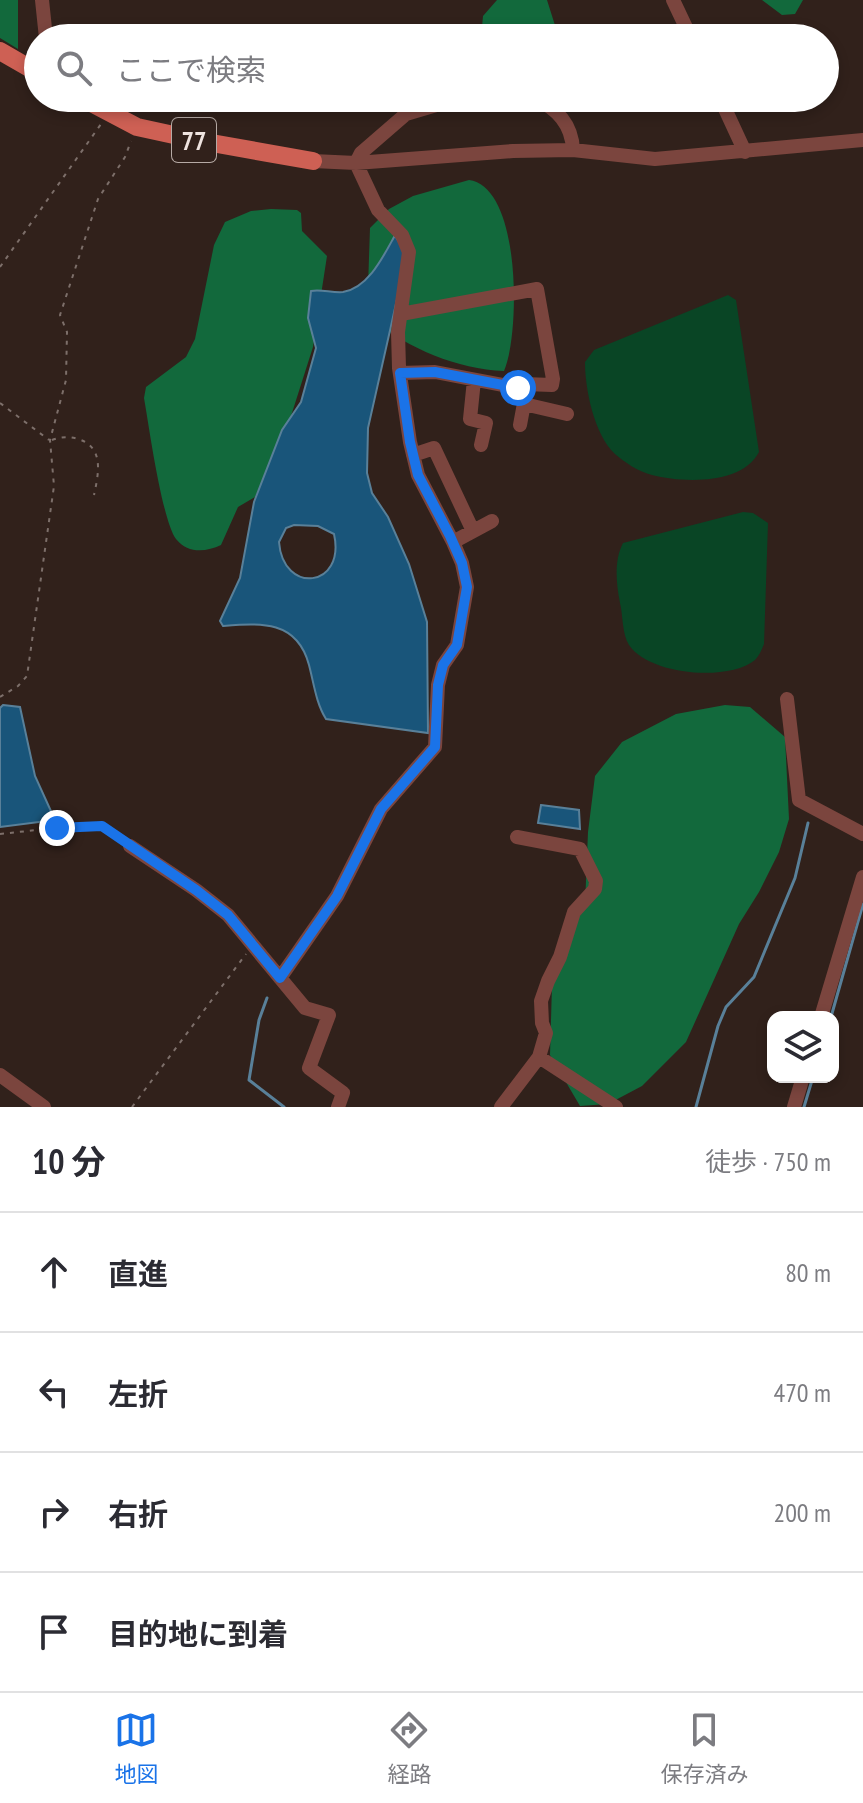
<!DOCTYPE html>
<html lang="ja">
<head>
<meta charset="utf-8">
<style>
	:root { --surface:#fff; --page:#f2f2f3; --text:#2b2b33; --muted:#7c7c81; --line:#e1e1e2; --accent:#1a73e8 }
	body { margin:0; font-family:"PT Sans Narrow","Noto Sans JP",sans-serif; background:var(--page); color:var(--text) }
	.controls { position:absolute; right:24px; bottom:24px; display:grid; overflow:hidden; border-radius:16px; box-shadow:0 4px 12px #0003 }
	.controls button { width:72px; height:72px; display:grid; place-items:center; padding:0; border:0; border-bottom:2px solid var(--line); background:var(--surface); color:var(--text); font:40px sans-serif }
	.stop { position:absolute; width:24px; height:24px; margin:-18px; border:6px solid #1a73e8; border-radius:50%; background:#fff }
	.stop.end { background:#1a73e8; border-color:#fff; box-shadow:0 2px 8px #0008 }
	.list { margin:0; padding:0; list-style:none }
	h2 { display:flex; justify-content:space-between; align-items:center; height:104px; margin:0; padding:0 32px; font-size:34px }
	h2 small { font-size:26px; font-weight:400; color:var(--muted) }
	.list li { display:grid; grid-template-columns:52px 1fr auto; gap:24px; align-items:center; box-sizing:border-box; height:120px; padding:0 32px; border-top:2px solid var(--line) }
	.list b { display:block; font-size:30px; white-space:nowrap }
	.list em { font-size:26px; font-style:normal; color:var(--muted) }
	.icon { flex:none; width:44px; height:44px; fill:none; stroke:currentColor; stroke-width:2; stroke-linecap:round; stroke-linejoin:round }
	.map { position:relative; flex:none; width:863px; height:1107px; overflow:hidden }
	.search { position:absolute; background:var(--surface); box-shadow:0 4px 12px #0003; left:24px; right:24px; top:24px; height:88px; display:flex; align-items:center; gap:20px; box-sizing:border-box; padding:0 28px; border-radius:44px; color:var(--muted); font-size:30px }
	.sheet { height:584px; background:var(--surface) }
	nav { display:flex; justify-content:space-around; align-items:center; box-sizing:border-box; height:112px; border-top:2px solid var(--line); background:var(--surface); font-size:22px; color:var(--muted) }
	nav a { display:grid; justify-items:center; gap:4px }
	nav .on { color:var(--accent) }
	.map>svg:first-child { display:block }
</style>
</head>
<body>
<div class="map">
<svg width="863" height="1107" viewBox="0 0 863 1107">
	<rect width="100%" height="100%" fill="#31211b"/>
	<path fill="#094525" d="M728 295 736 300 759 452C742 485 683 483 652 475 639 472 624 462 615 454 594 434 585 389 585 362L594 350Z
		M743 512 753 513 768 523 764 644C762 649 759 656 755 660 728 682 649 675 629 645 622 634 623 615 620 603 616 583 614 560 623 543Z"/>
	<path fill="#12693c" d="M0 0H18V49L0 38Z
		M497 0H547L559 38H481L483 16Z
		M762 0H803L795 14 782 15Z
		M469 180C522 187 520 335 504 371 457 369 409 349 372 319L368 287 370 228 389 209 413 196Z
		M271 209 297 210 301 213 302 231 327 256 313 347 291 416 255 497 238 507 221 545C206 552 188 554 176 539 162 520 149 426 144 398L146 387 186 357 195 339 214 245 225 222 251 211Z
		M725 705 750 707 785 737 789 819 779 852 759 892 739 924 686 1042 642 1086 608 1104 580 1106 550 1055 552 985 558 959 585 905 588 832 595 776 622 742 676 714Z"/>
	<path fill="#19557a" stroke="#598099" stroke-width="2" fill-rule="evenodd" d="M394 237H396L405 252 400 286 368 428 367 473 372 493 388 517 409 564 427 622 428 733 326 719C316 703 314 684 309 665 297 620 261 623 223 626L220 621 240 578 254 502 282 430 301 402 316 348 308 318 311 291C321 289 332 293 343 292 368 288 383 257 394 237ZM294 525 318 526 334 534C346 588 283 595 279 542L286 528Z
		M3 705 20 707 35 776 55 820 0 827V708Z
		M541 805 579 810 580 829 538 823Z"/>
	<g fill="none" stroke-linecap="round" stroke-linejoin="round">
		<path stroke="#598099" stroke-width="3" d="M267 998 259 1020 249 1080 284 1107
			M831 1017 863 904
			M696 1107 718 1026 726 1007 754 977 795 878 808 823
			M804 1107 813 1077"/>
		<path stroke="#7d6f6a" stroke-width="2" stroke-dasharray="4 6" stroke-linecap="butt" d="M0 267 101 124
			M0 403 49 440
			M52 440C60 437 69 436 78 439 104 447 99 472 94 495
			M0 697 18 686 27 676 54 486 50 440 66 380 67 332 60 315 98 199 125 157 131 141
			M0 834 82 825 102 826 122 840
			M132 1107 246 954"/>
		<path stroke="#7b453e" stroke-width="14" d="M42 0 46 38
			M673 0 691 38
			M535 98C557 109 572 124 573 150
			M720 98 745 152
			M313 161 356 163 513 151 573 150 655 159 863 140
			M401 314 537 289 553 379 552 385 524 384 518 388
			M400 373 435 372 518 388 525 398 520 425
			M474 380 470 419 486 423 481 445
			M524 404 567 414
			M413 455 434 448 473 531
			M453 542 492 521
			M787 699 799 800 863 834
			M130 846 196 890 228 915 305 1008 329 1015 309 1068 343 1093 338 1107
			M280 978 337 896 381 809 435 747 438 685 443 665 457 645 467 587 462 563 453 542 418 475 410 442 399 368 398 332 409 252 402 235 378 210 356 163 361 153 406 114 460 98
			M821 1017 863 877
			M539 1057 616 1107
			M0 1075 44 1107
			M501 1107 539 1057 546 1033 542 1023 541 1001 548 981 560 957 574 912 595 889 596 881 580 849 517 837
			M794 1107 803 1077"/>
		<path stroke="#ce6054" stroke-width="18" d="M0 51 38 73
			M82 98 137 127 206 142 313 161"/>
	</g>
	<g fill="none" stroke-linecap="round" stroke-linejoin="round">
		<path stroke="#1a73e8" stroke-width="10" d="M57 828 102 826 196 890 228 915 280 978 337 896 381 809 435 747 438 685 443 665 457 645 467 587 462 563 450 536 418 475 410 442 400 373 435 372 518 388"/>
	</g>
	<g text-anchor="middle" dominant-baseline="central" stroke-width="8" stroke-linejoin="round" paint-order="stroke">
		<rect fill="#31211b" stroke="#b6aaa5" stroke-width="2" x="172" y="118" width="44" height="44" rx="6"/>
		<g font-size="26" font-weight="bold" fill="#efe4e0">
			<text x="194" y="140">77</text>
		</g>
	</g>
</svg>
<div class="controls">
<button><svg class="icon" aria-label="layers" viewBox="0 0 24 24"><path d="M12 4l9 5-9 5-9-5zM3 14l9 5 9-5"/></svg></button>
</div>
<div class="stop" style="left:518px;top:388px"></div>
<div class="stop end" style="left:57px;top:828px"></div>
<div class="search"><svg class="icon" aria-label="search" viewBox="0 0 24 24"><circle cx="10" cy="10" r="6"/><path d="M15 15l6 6"/></svg>ここで検索</div>
</div>
<section class="sheet">
<h2>10 分<small>徒歩 · 750 m</small></h2>
<ul class="list">
<li><svg class="icon" aria-label="ahead" viewBox="0 0 24 24"><path d="M12 20V5M6 11l6-6 6 6"/></svg><div><b>直進</b></div><em>80 m</em></li>
<li><svg class="icon" aria-label="left" viewBox="0 0 24 24"><path d="M17 20v-9H6M10 6l-5 5 5 5"/></svg><div><b>左折</b></div><em>470 m</em></li>
<li><svg class="icon" aria-label="right" viewBox="0 0 24 24"><path d="M7 20v-9h11M14 6l5 5-5 5"/></svg><div><b>右折</b></div><em>200 m</em></li>
<li><svg class="icon" aria-label="arrive" viewBox="0 0 24 24"><path d="M6 21V4h12l-3 4 3 4H6"/></svg><div><b>目的地に到着</b></div></li>
</ul>
</section>
<nav>
<a class="on"><svg class="icon" aria-label="map" viewBox="0 0 24 24"><path d="M3 6l6-2 6 2 6-2v14l-6 2-6-2-6 2zM9 4v14M15 6v14"/></svg>地図</a>
<a><svg class="icon" aria-label="directions" viewBox="0 0 24 24"><path d="M12 3l9 9-9 9-9-9zM9 14v-3h6M13 9l2 2-2 2"/></svg>経路</a>
<a><svg class="icon" aria-label="saved" viewBox="0 0 24 24"><path d="M7 4h10v16l-5-4-5 4z"/></svg>保存済み</a>
</nav>
</body>
</html>
